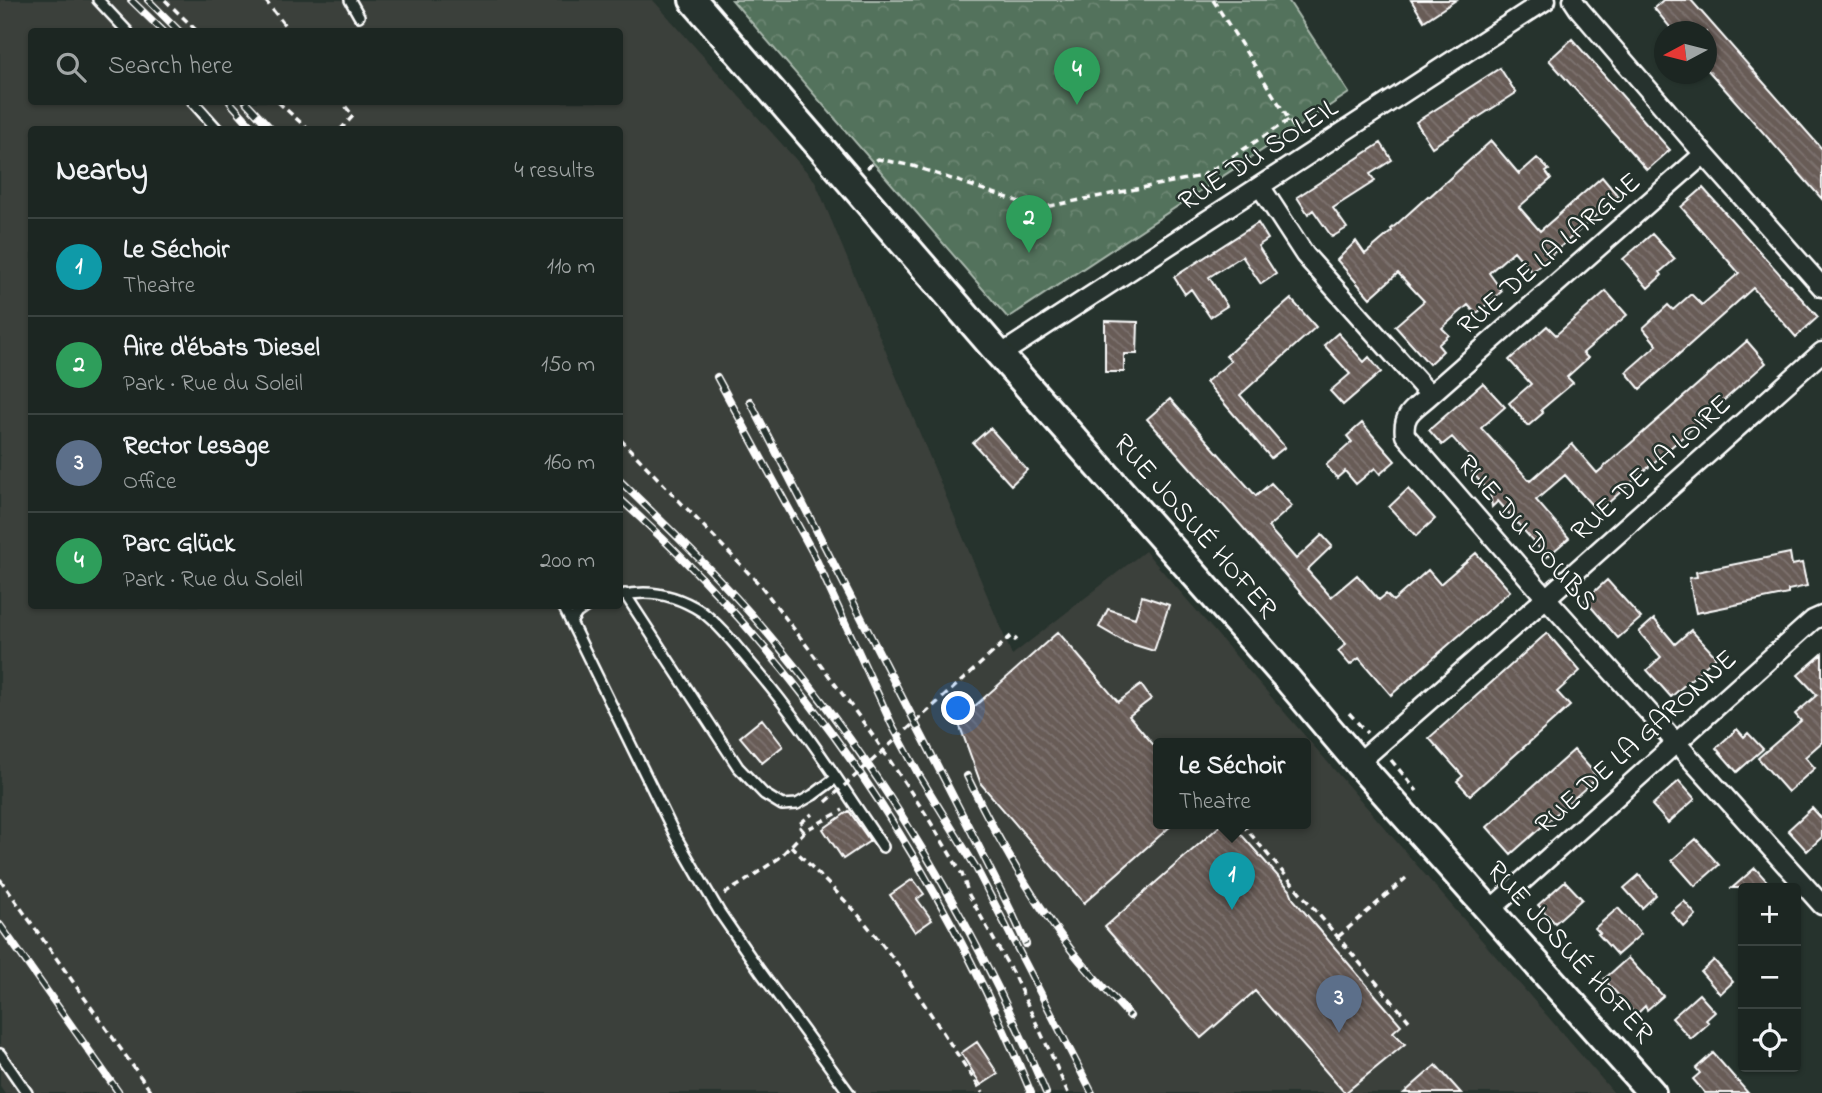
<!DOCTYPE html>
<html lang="en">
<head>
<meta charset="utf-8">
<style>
	:root { --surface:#1c2622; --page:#252e2a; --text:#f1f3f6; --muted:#a0a5a5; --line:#3a4340; --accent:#8c9099 }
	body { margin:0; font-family:"Indie Flower",sans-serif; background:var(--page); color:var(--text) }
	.controls { position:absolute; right:21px; bottom:21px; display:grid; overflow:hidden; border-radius:7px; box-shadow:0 2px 5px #0004 }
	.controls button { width:63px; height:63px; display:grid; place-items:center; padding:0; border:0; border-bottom:2px solid var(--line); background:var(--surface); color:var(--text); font:35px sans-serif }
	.compass { position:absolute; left:1654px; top:21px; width:63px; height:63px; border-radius:50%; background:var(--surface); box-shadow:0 2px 5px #0004; rotate:263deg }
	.you { position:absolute; left:959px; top:709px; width:24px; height:24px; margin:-18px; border:5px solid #fff; border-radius:50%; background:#1a73e8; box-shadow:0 0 0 10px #1a73e833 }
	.badge { display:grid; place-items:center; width:46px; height:46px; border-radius:50%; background:var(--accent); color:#fff; font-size:23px; font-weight:700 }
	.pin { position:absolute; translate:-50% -58px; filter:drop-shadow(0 2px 4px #0008) }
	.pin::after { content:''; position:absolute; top:37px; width:24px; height:21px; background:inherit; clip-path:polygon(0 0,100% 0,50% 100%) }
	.popup { position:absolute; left:1153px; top:738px; width:158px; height:91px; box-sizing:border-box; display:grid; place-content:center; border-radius:7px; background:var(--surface); filter:drop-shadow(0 2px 5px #0005); font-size:23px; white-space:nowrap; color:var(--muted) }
	.popup b { font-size:26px; color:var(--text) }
	.popup::after { content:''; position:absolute; left:50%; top:100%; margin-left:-14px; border:14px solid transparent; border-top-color:var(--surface) }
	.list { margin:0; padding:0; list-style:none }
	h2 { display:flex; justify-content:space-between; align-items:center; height:91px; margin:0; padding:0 28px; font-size:30px }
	h2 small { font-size:23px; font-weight:400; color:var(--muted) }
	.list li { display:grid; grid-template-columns:46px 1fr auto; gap:21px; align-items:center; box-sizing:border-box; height:98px; padding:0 28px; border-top:2px solid var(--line) }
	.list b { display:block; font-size:26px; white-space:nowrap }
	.list p { margin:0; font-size:23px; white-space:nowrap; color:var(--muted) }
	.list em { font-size:23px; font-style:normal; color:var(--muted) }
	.icon { flex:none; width:38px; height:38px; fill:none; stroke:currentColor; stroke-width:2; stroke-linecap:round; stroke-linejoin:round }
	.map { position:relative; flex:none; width:1822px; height:1093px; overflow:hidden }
	.search { position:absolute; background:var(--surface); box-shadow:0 2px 5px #0004; left:28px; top:28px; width:595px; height:77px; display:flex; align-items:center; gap:18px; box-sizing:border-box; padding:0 24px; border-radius:7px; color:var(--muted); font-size:26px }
	.panel { position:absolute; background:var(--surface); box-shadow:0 2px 5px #0004; left:28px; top:126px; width:595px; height:483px; border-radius:7px }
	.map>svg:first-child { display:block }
</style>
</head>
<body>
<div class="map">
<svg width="1822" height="1093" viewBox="0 0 1822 1093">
	<defs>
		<pattern id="park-crowns" width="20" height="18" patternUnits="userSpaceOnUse" patternTransform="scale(1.75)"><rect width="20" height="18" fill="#53725b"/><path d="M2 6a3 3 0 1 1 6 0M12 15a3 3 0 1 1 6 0" fill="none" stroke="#6d8774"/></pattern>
		<pattern id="building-back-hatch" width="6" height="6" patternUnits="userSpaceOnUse" patternTransform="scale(1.75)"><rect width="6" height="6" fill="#675b57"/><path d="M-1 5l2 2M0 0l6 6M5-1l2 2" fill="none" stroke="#7e7470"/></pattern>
	</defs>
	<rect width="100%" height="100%" fill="#26332d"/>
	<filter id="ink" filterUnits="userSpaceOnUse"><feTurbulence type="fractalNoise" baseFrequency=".0143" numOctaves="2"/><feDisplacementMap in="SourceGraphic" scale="14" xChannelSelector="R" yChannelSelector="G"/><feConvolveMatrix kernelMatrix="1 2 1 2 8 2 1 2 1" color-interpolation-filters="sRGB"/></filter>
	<g filter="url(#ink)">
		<path fill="#3a3f3a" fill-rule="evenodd" d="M0 0H653L815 181 1012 655 1145 551 1614 1093H5L0 1086ZM32 32H620V102H32ZM32 130H620V606H32ZM1158 744H1306V824H1158Z"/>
		<path fill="url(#park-crowns)" stroke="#a9b8ad" stroke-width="2" d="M732 0H1288L1349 93 1008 318Z"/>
		<path fill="url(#building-back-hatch)" stroke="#fff" stroke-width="2" d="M1411 0H1456L1424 21Z
			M1663 0H1691L1822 149V199L1706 68V32H1674L1654 8Z
			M1572 39 1670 150 1647 170 1549 60Z
			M1500 68 1516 93 1432 147 1416 122Z
			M1491 141 1519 174 1537 158 1549 170 1546 172 1551 179 1519 207 1540 231 1602 177 1618 196 1532 272 1514 251 1489 273 1502 291 1476 314 1468 305 1442 328 1449 335 1438 345 1443 351 1429 364 1395 326 1424 301 1398 273 1370 298 1337 260 1356 241 1365 254 1392 231 1391 229 1397 224 1428 196 1429 197Z
			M1381 143 1392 160 1370 174 1375 181 1333 208 1347 228 1332 237 1313 210 1308 214 1297 197Z
			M1703 188 1818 317 1796 337 1753 288 1640 389 1626 372 1657 345 1643 328 1668 305 1673 310 1691 294 1702 305 1739 273 1681 207Z
			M1258 223 1268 239 1258 246 1276 274 1261 284 1242 256 1209 277 1227 306 1210 317 1191 289 1185 294 1174 277Z
			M1652 234 1675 259 1660 272 1662 275 1648 288 1623 259Z
			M1606 291 1627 315 1583 353 1588 358 1567 377 1573 383 1541 410 1543 413 1528 426 1509 403 1531 384 1509 360 1547 326 1556 335Z
			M1291 299 1316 327 1240 395 1285 447 1271 458 1206 382 1231 361 1226 356Z
			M1105 321 1138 322 1137 354H1124V372H1105Z
			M1338 333 1364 362 1369 357 1381 372 1343 405 1330 391 1350 374 1324 345Z
			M1747 341 1766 363 1598 512 1565 475 1536 500 1569 538 1547 557 1498 501 1492 507 1490 493 1472 472 1478 466 1452 437 1442 445 1429 430 1483 383 1505 407 1481 428 1530 481 1572 444 1597 473Z
			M1170 399 1256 496 1271 483 1292 506 1268 527 1296 559 1322 535 1332 546 1307 570 1331 597 1357 575 1379 600 1386 594 1393 601 1428 570 1440 584 1476 553 1510 591 1391 695 1359 658 1350 665 1338 651 1346 644 1147 419Z
			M1362 423 1395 461 1380 474 1375 468 1356 484 1345 471 1337 478 1326 465 1352 442 1347 436Z
			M990 428 1027 470 1011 485 973 443Z
			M1408 489 1435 519 1416 536 1389 507Z
			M1790 553 1792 565 1802 563 1807 586 1788 590V594L1696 613 1689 578 1697 577 1696 572Z
			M1607 580 1641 618 1618 638 1585 600Z
			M1142 596 1169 605 1154 651 1125 642 1099 627 1108 609 1135 618Z
			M1654 619 1675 644 1691 630 1716 657 1671 697 1647 670 1661 657 1639 632Z
			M1058 632 1118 702 1141 685 1151 699 1129 716 1158 750V824H1173L1084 903 981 784 958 721Z
			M1547 633 1580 671 1557 692 1570 706 1470 795 1457 781 1463 776 1429 738Z
			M1822 654V742L1805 757 1815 768 1788 792 1758 758 1801 721 1795 714 1817 695 1798 675Z
			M762 719 783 746 762 763 740 737Z
			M1737 729 1744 737 1748 733 1763 749 1737 772 1716 748Z
			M1574 750 1598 777 1511 854 1487 827Z
			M1679 781 1695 799 1668 823 1652 805Z
			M1812 808 1822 819V837L1807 851 1788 830Z
			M849 811 870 841 843 859 823 829Z
			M1222 824H1232L1290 890 1294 900 1401 1025 1393 1032 1405 1044 1345 1093 1255 991 1201 1038 1105 927Z
			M1696 839 1719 865 1695 886 1672 860Z
			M1755 868 1773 888H1732Z
			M1639 875 1656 895 1642 908 1624 888Z
			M913 879 924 894 917 899 932 920 915 932 890 895Z
			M1565 881 1582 899 1555 923 1538 905Z
			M1684 901 1696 915 1684 927 1671 912Z
			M1618 908 1641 934 1617 955 1598 934 1600 933 1595 928Z
			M1628 958 1663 996 1647 1010 1645 1006 1636 1015 1604 979Z
			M1714 960 1733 982 1720 994 1701 972Z
			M1699 994 1715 1012 1706 1020 1709 1023 1691 1039 1672 1018Z
			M977 1042 998 1074 981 1085 961 1053Z
			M1713 1053 1748 1093H1705L1693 1079 1700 1073 1696 1068Z
			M1436 1065 1461 1093H1404Z"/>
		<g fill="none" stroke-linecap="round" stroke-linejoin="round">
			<g stroke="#fff" stroke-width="14">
				<path id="service" d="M98 0 128 32
					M350 0 359 16
					M193 102 218 130
					M625 594 738 767 764 794 782 805 797 804 813 795 836 778
					M620 596C648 589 676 595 701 611 721 626 736 646 752 665 801 722 841 785 883 847
					M563 606 676 837 700 879 720 913 760 971 849 1093
					M571 622 577 613 587 606
					M0 1054 27 1093"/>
			</g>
			<g stroke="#fff" stroke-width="23">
				<path id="minor" d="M1573 0 1579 9 1704 154 1822 287
					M1260 186 1305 255 1430 395C1415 409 1402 413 1405 435L1546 598 1822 905
					M1000 355 1546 0
					M1430 395 1704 154
					M1358 763 1546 598 1822 352
					M1489 911 1813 620 1822 616"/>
			</g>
			<g stroke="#fff" stroke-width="32">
				<path id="primary" d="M693 0 1000 355 1287 679 1358 763 1652 1093"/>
			</g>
			<path stroke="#fff" stroke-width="3.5" stroke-dasharray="7 5" stroke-linecap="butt" d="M165 0 198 32
				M265 0 290 32
				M1213 0 1300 137
				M278 102 309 130
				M340 130 353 116 342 102
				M867 168 878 159 913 166 1029 205 1050 206 1202 176 1289 120
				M620 439 761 586 810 650 874 737 925 813 962 874 969 895 1013 974 1050 1052 1068 1093
				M988 657 1011 636 1015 640 1017 638
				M1349 713 1367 733
				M1391 760 1417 791
				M1242 824 1409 1021
				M804 832 798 825 812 814
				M791 846 855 911 875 935 899 966 983 1093
				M0 879 152 1093
				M724 894 744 882 779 858 806 830 843 810
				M1338 937 1406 878"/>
			<use href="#service" stroke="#26332d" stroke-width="9"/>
			<use href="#minor" stroke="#26332d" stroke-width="18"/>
			<use href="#primary" stroke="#26332d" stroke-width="26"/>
			<g stroke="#fff" stroke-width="8">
				<path id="rail" d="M131 0 164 32
					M148 0 180 32
					M230 102 255 130
					M246 102 272 130
					M717 377 813 553 892 725 919 775 975 866 1092 1093
					M750 401 978 845 1013 915 1026 944
					M620 481C673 532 727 584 774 641 888 777 977 930 1046 1093
					M620 499C806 666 936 863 1031 1093
					M967 776C995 834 1027 891 1066 943 1085 969 1108 992 1130 1016
					M0 925 119 1093"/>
			</g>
			<use href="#rail" stroke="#26332d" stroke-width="5" stroke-dasharray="16" stroke-linecap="butt"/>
			<path stroke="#fff" stroke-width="3.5" stroke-dasharray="7 5" stroke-linecap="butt" d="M826 802 988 657"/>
		</g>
	</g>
	<g text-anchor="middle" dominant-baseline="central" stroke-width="5" stroke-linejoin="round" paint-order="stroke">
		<g font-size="28" fill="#fff" stroke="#26332d">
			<text transform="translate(1259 156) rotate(-33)">RUE DU SOLEIL</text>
			<text transform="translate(1550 255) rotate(-41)">RUE DE LA LARGUE</text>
			<text transform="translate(1652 469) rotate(-42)">RUE DE LA LOIRE</text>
			<text transform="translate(1194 527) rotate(49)">RUE JOSUÉ HOFER</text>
			<text transform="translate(1526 534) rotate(49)">RUE DU DOUBS</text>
			<text transform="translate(1637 743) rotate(-42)">RUE DE LA GARONNE</text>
			<text transform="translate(1569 953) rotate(48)">RUE JOSUÉ HOFER</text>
		</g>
	</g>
</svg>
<div class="controls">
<button>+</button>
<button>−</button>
<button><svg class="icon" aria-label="locate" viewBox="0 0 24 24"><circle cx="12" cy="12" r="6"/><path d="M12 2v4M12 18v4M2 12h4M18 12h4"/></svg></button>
</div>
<svg class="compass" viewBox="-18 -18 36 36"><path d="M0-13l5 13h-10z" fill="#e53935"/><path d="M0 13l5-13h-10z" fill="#a0a5a5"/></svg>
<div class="you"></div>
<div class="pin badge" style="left:1232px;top:910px;background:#0f9aa8">1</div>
<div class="popup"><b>Le Séchoir</b>Theatre</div>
<div class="pin badge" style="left:1029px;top:253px;background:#2e9e5b">2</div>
<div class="pin badge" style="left:1339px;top:1033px;background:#5c6f8a">3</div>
<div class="pin badge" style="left:1077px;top:105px;background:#2e9e5b">4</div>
<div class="search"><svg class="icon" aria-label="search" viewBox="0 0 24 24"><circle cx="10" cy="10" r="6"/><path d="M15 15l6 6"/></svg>Search here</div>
<section class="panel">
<h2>Nearby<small>4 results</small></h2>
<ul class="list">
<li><span class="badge" style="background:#0f9aa8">1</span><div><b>Le Séchoir</b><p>Theatre</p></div><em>110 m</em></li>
<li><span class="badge" style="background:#2e9e5b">2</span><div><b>Aire d'ébats Diesel</b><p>Park · Rue du Soleil</p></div><em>150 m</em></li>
<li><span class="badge" style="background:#5c6f8a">3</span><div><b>Rector Lesage</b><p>Office</p></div><em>160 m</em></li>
<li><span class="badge" style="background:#2e9e5b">4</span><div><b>Parc Glück</b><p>Park · Rue du Soleil</p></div><em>200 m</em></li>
</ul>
</section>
</div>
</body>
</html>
